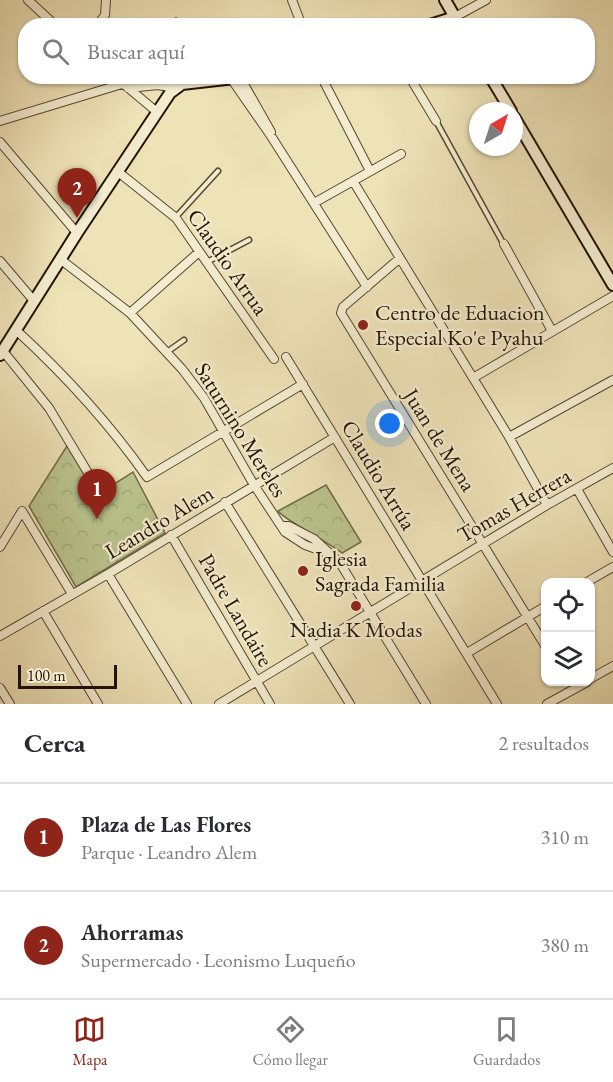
<!DOCTYPE html>
<html lang="es">
<head>
<meta charset="utf-8">
<style>
	:root { --surface:#fff; --page:#f2f2f3; --text:#2b2b33; --muted:#7c7c81; --line:#e1e1e2; --accent:#8f2418 }
	body { margin:0; font-family:"EB Garamond",serif; background:var(--page); color:var(--text) }
	.controls { position:absolute; right:18px; bottom:18px; display:grid; overflow:hidden; border-radius:12px; box-shadow:0 2px 4px #0004 }
	.controls button { width:54px; height:54px; display:grid; place-items:center; padding:0; border:0; border-bottom:2px solid var(--line); background:var(--surface); color:var(--text); font:30px sans-serif }
	.compass { position:absolute; left:469px; top:102px; width:54px; height:54px; border-radius:50%; background:var(--surface); box-shadow:0 2px 4px #0004; rotate:39deg }
	.scale { position:absolute; left:18px; bottom:15px; width:99px; box-sizing:border-box; padding-left:6px; border:3px solid #241300; border-top:0; font-size:16px; line-height:21px; white-space:nowrap; color:#241300; -webkit-text-stroke:4px #f4ecd0; paint-order:stroke }
	.you { position:absolute; left:390px; top:424px; width:21px; height:21px; margin:-15px; border:4px solid #fff; border-radius:50%; background:#1a73e8; box-shadow:0 0 0 9px #1a73e833 }
	.badge { display:grid; place-items:center; width:39px; height:39px; border-radius:50%; background:var(--accent); color:#fff; font-size:20px; font-weight:700 }
	.pin { position:absolute; translate:-50% -50px; filter:drop-shadow(0 2px 3px #0008) }
	.pin::after { content:''; position:absolute; top:32px; width:21px; height:18px; background:inherit; clip-path:polygon(0 0,100% 0,50% 100%) }
	.list { margin:0; padding:0; list-style:none }
	h2 { display:flex; justify-content:space-between; align-items:center; height:78px; margin:0; padding:0 24px; font-size:26px }
	h2 small { font-size:20px; font-weight:400; color:var(--muted) }
	.list li { display:grid; grid-template-columns:39px 1fr auto; gap:18px; align-items:center; box-sizing:border-box; height:108px; padding:0 24px; border-top:2px solid var(--line) }
	.list b { display:block; font-size:22px; white-space:nowrap }
	.list p { margin:0; font-size:20px; white-space:nowrap; color:var(--muted) }
	.list em { font-size:20px; font-style:normal; color:var(--muted) }
	.icon { flex:none; width:33px; height:33px; fill:none; stroke:currentColor; stroke-width:2; stroke-linecap:round; stroke-linejoin:round }
	.map { position:relative; flex:none; width:613px; height:704px; overflow:hidden }
	.search { position:absolute; background:var(--surface); box-shadow:0 2px 4px #0004; left:18px; right:18px; top:18px; height:66px; display:flex; align-items:center; gap:15px; box-sizing:border-box; padding:0 21px; border-radius:24px; color:var(--muted); font-size:22px }
	.sheet { height:294px; background:var(--surface) }
	nav { display:flex; justify-content:space-around; align-items:center; box-sizing:border-box; height:84px; border-top:2px solid var(--line); background:var(--surface); font-size:16px; color:var(--muted) }
	nav a { display:grid; justify-items:center; gap:3px }
	nav .on { color:var(--accent) }
	.map>svg:first-child { display:block }
</style>
</head>
<body>
<div class="map">
<svg width="613" height="704" viewBox="0 0 613 704">
	<defs>
		<pattern id="park-crowns" width="20" height="18" patternUnits="userSpaceOnUse" patternTransform="scale(1.5)"><rect width="20" height="18" fill="#bac38d"/><path d="M2 6a3 3 0 1 1 6 0M12 15a3 3 0 1 1 6 0" fill="none" stroke="#a0a778"/></pattern>
	</defs>
	<rect width="100%" height="100%" fill="#eee2b7"/>
	<filter id="stains"><feTurbulence type="fractalNoise" baseFrequency=".00333" numOctaves="4"/><feColorMatrix values="0 0 0 0 .2 0 0 0 0 .09 0 0 0 0 .02 0 0 0 .5 -.17"/></filter>
	<radialGradient id="worn" r=".72"><stop offset=".6" stop-color="#630" stop-opacity="0"/><stop offset="1" stop-color="#630" stop-opacity=".3"/></radialGradient>
	<path fill="url(#park-crowns)" stroke="#6f6b46" stroke-width="1.5" d="M67 446 97 495 133 472 165 533 76 587 29 506Z
		M326 485 361 542 342 553C328 542 283 519 278 511Z"/>
	<g fill="none" stroke-linecap="round" stroke-linejoin="round">
		<g stroke="#56472e" stroke-width="7">
			<path id="lane" d="M171 26 176 21
				M173 76 177 87
				M436 121 503 243
				M176 217 218 171
				M207 262 249 240
				M167 352 184 340"/>
		</g>
		<g stroke="#56472e" stroke-width="10">
			<path id="street" d="M28 0 56 26
				M292 0 302 26
				M455 17 486 0
				M97 26 105 15 106 0
				M114 76 157 112
				M321 76 370 171
				M409 76 436 121
				M241 79 271 132
				M232 80 271 136 367 287
				M128 88 158 85 175 88
				M0 121 122 84
				M0 142 77 233
				M117 171 176 218 274 359
				M353 181 509 437 547 505
				M314 203 401 154
				M504 244 552 331
				M400 258 343 307 341 313 546 647
				M60 259 130 313 182 369 204 398 254 485 285 532 305 545 330 554
				M0 261 34 301
				M130 313 199 252
				M16 330C65 375 109 423 147 477L303 384
				M3 351 49 408 96 486
				M286 357 497 704
				M473 378 613 296
				M509 437 613 380
				M577 489 613 552
				M225 502 350 704
				M283 526H289L314 539 340 563 426 704
				M171 535 270 704
				M0 547 22 511 72 594
				M108 574 187 704
				M587 582 613 567
				M43 611 98 704
				M0 636 108 574 335 437
				M467 653 546 606
				M590 679 613 666
				M0 688 10 704
				M219 704 547 505 613 468
				M547 704 587 682"/>
		</g>
		<g stroke="#241300" stroke-width="14">
			<path id="secondary" d="M445 0 460 26
				M427 26 455 17
				M490 76 511 111
				M514 117 613 285
				M0 355 77 233 170 93 182 84 252 76"/>
		</g>
		<use href="#lane" stroke="#f4ecd0" stroke-width="4"/>
		<use href="#street" stroke="#f4ecd0" stroke-width="8"/>
		<use href="#secondary" stroke="#f4ecd0" stroke-width="10"/>
	</g>
	<g fill="#8f2418" stroke="#f4ecd0" stroke-width="2">
		<circle cx="363" cy="325" r="6"/>
		<circle cx="303" cy="571" r="6"/>
		<circle cx="356" cy="606" r="6"/>
	</g>
	<g text-anchor="middle" dominant-baseline="central" stroke-width="4.5" stroke-linejoin="round" paint-order="stroke">
		<g font-size="22" fill="#241300" stroke="#f4ecd0">
			<text transform="translate(228 262) rotate(55)">Claudio Arrua</text>
			<text transform="translate(241 430) rotate(58)">Saturnino Mereles</text>
			<text transform="translate(440 440) rotate(58)">Juan de Mena</text>
			<text transform="translate(379 475) rotate(59)">Claudio Arrúa</text>
			<text transform="translate(514 505) rotate(-30)">Tomas Herrera</text>
			<text transform="translate(159 522) rotate(-31)">Leandro Alem</text>
			<text transform="translate(236 610) rotate(60)">Padre Landaire</text>
		</g>
		<g font-size="22" fill="#241300" stroke="#f4ecd0" text-anchor="start">
			<text x="375" y="312">Centro de Eduacion<tspan x="375" dy="25">Especial Ko'e Pyahu</tspan></text>
			<text x="315" y="558">Iglesia<tspan x="315" dy="25">Sagrada Familia</tspan></text>
			<text x="356" y="629" text-anchor="middle">Nadia K Modas</text>
		</g>
	</g>
	<rect width="100%" height="100%" filter="url(#stains)"/>
	<rect width="100%" height="100%" fill="url(#worn)"/>
</svg>
<div class="controls">
<button><svg class="icon" aria-label="locate" viewBox="0 0 24 24"><circle cx="12" cy="12" r="6"/><path d="M12 2v4M12 18v4M2 12h4M18 12h4"/></svg></button>
<button><svg class="icon" aria-label="layers" viewBox="0 0 24 24"><path d="M12 4l9 5-9 5-9-5zM3 14l9 5 9-5"/></svg></button>
</div>
<svg class="compass" viewBox="-18 -18 36 36"><path d="M0-13l5 13h-10z" fill="#e53935"/><path d="M0 13l5-13h-10z" fill="#7c7c81"/></svg>
<div class="scale">100 m</div>
<div class="you"></div>
<div class="pin badge" style="left:97px;top:519px">1</div>
<div class="pin badge" style="left:77px;top:218px">2</div>
<div class="search"><svg class="icon" aria-label="search" viewBox="0 0 24 24"><circle cx="10" cy="10" r="6"/><path d="M15 15l6 6"/></svg>Buscar aquí</div>
</div>
<section class="sheet">
<h2>Cerca<small>2 resultados</small></h2>
<ul class="list">
<li><span class="badge">1</span><div><b>Plaza de Las Flores</b><p>Parque · Leandro Alem</p></div><em>310 m</em></li>
<li><span class="badge">2</span><div><b>Ahorramas</b><p>Supermercado · Leonismo Luqueño</p></div><em>380 m</em></li>
</ul>
</section>
<nav>
<a class="on"><svg class="icon" aria-label="map" viewBox="0 0 24 24"><path d="M3 6l6-2 6 2 6-2v14l-6 2-6-2-6 2zM9 4v14M15 6v14"/></svg>Mapa</a>
<a><svg class="icon" aria-label="directions" viewBox="0 0 24 24"><path d="M12 3l9 9-9 9-9-9zM9 14v-3h6M13 9l2 2-2 2"/></svg>Cómo llegar</a>
<a><svg class="icon" aria-label="saved" viewBox="0 0 24 24"><path d="M7 4h10v16l-5-4-5 4z"/></svg>Guardados</a>
</nav>
</body>
</html>
